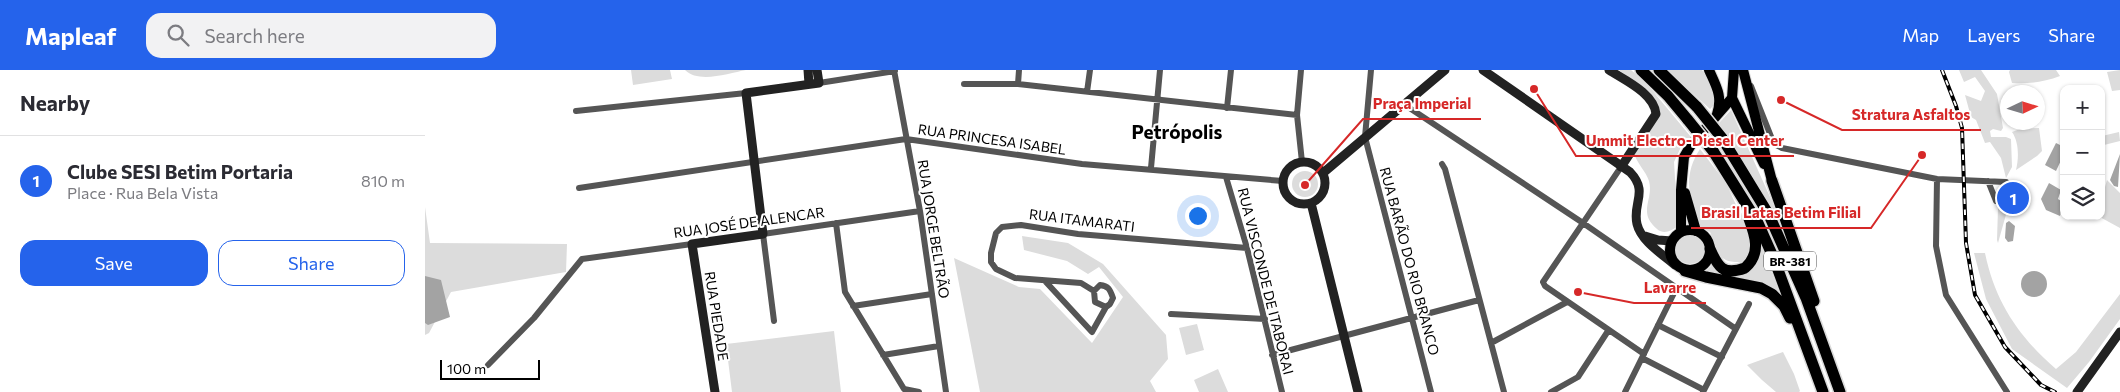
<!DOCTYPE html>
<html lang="en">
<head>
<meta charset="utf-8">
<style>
	:root { --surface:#fff; --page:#f2f2f3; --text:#2b2b33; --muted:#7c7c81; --line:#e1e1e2; --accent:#2563eb }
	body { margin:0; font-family:Commissioner,sans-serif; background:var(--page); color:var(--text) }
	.controls { position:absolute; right:15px; top:15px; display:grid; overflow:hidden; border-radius:10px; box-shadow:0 1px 4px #0004 }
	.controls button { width:45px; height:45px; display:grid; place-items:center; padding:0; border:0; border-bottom:1px solid var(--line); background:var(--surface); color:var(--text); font:25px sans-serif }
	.compass { position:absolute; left:1575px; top:15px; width:45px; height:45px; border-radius:50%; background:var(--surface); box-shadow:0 1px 4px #0004; rotate:86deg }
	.scale { position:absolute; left:15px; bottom:12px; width:100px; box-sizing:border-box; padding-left:5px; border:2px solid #000; border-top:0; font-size:14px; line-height:18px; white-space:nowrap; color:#000; -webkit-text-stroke:4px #fff; paint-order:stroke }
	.you { position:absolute; left:772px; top:145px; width:18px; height:18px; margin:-12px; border:4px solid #fff; border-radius:50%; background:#1a73e8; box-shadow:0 0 0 8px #1a73e833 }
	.badge { display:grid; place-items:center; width:32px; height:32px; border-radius:50%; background:var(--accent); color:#fff; font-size:16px; font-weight:700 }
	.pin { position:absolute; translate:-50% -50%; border:2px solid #fff; box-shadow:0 1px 5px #0006 }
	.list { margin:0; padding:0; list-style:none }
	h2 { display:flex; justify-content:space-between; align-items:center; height:65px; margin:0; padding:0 20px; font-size:21px }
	h2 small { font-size:16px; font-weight:400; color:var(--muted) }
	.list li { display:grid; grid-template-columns:32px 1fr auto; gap:15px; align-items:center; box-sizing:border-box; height:90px; padding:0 20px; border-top:1px solid var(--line) }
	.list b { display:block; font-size:19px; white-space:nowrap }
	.list p { margin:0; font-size:16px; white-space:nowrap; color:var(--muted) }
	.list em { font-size:16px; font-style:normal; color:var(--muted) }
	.actions { display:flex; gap:10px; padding:15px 20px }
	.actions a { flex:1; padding:11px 0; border:1px solid var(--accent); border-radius:15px; text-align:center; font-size:18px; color:var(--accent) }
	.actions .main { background:var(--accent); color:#fff }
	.icon { flex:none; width:28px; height:28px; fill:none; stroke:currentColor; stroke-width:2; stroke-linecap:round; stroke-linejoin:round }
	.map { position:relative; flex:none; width:1695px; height:322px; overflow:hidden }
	header { display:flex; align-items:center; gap:30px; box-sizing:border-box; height:70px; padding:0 25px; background:var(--accent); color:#fff }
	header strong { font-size:24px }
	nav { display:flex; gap:28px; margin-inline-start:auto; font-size:18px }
	.search { width:350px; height:45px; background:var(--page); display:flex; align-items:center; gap:12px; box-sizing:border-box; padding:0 18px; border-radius:15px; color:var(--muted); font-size:19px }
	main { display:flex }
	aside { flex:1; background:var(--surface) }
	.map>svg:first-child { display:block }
</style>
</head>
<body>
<header>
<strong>Mapleaf</strong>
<div class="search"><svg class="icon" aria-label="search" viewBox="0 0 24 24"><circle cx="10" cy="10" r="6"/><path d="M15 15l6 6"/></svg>Search here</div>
<nav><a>Map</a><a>Layers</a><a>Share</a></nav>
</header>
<main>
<aside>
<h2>Nearby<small></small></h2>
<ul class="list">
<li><span class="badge">1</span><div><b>Clube SESI Betim Portaria</b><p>Place · Rua Bela Vista</p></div><em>810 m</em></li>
</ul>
<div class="actions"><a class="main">Save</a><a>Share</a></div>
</aside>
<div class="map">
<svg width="1695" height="322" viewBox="0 0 1695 322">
	<rect width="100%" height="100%" fill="#fff"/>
	<path fill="#dcdcdc" d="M206 0H245L247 9 208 15Z
		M260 0H321C304 3 274 14 260 0Z
		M1194 0H1206L1222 14 1266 67 1256 77 1249 92 1253 156C1246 161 1239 165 1232 159 1212 142 1229 130 1224 111 1221 101 1212 94 1209 83L1235 42 1227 26Z
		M1242 0H1277L1289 17 1293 31 1285 39Z
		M1534 0H1556L1572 24 1578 58 1576 61 1568 59 1565 61 1566 67H1581L1586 69 1587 97 1581 108 1576 88 1565 72 1560 73 1551 50 1546 47 1540 25 1556 31 1560 21 1550 7 1539 12Z
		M1585 0H1631L1635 6C1619 12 1604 14 1587 13L1584 2Z
		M1695 0V20L1687 21 1682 2Z
		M1306 40 1358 156 1370 191 1326 103 1294 53Z
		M1614 58 1617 81 1612 86 1591 100C1594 88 1594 72 1587 62L1595 59Z
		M1694 62 1695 71 1679 75 1677 66Z
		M1275 79 1301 113 1318 150 1326 175 1324 185 1317 192C1291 193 1294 182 1285 162L1273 156C1265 126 1257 107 1275 79Z
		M867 114a13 13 0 1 1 26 0a13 13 0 1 1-26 0Z
		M1682 110 1695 123V158L1673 146H1676V131Z
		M0 137 5 173 142 174 141 202 26 222 4 263 0 265Z
		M1573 138 1582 141 1573 173 1572 170Z
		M1250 179a15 15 0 1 1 30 0a15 15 0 1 1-30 0Z
		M597 166 643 173 678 194 741 265 743 289 725 311 731 322H555L529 188 594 217 615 219 667 273 698 227 674 197 663 204 642 191 599 180Z
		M1334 171 1356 226 1279 203 1287 195 1312 204Z
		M1549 183H1560C1570 232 1594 267 1631 299L1651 282 1695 224V249L1664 292 1642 318 1587 279 1561 229Z
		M772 254 779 280 761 285 754 258Z
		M409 261 416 322H307L301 274Z
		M1358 282 1369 304 1375 321 1374 322H1351L1337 310 1322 295Z
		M793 299 803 322H774L769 310Z"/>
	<path fill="#a3a3a3" d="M1631 73 1639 77V84L1631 101 1620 95Z
		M1695 84 1693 117 1689 116 1685 110Z
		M1624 113 1636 120 1633 129 1639 133 1635 146 1621 140 1616 129Z
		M1584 151 1590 156 1588 171 1583 172 1580 168 1581 153Z
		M1596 214a13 13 0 1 1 26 0a13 13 0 1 1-26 0Z
		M0 206 16 210 25 247 3 255 0 253Z"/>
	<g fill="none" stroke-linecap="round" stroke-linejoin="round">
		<g stroke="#dbdbdb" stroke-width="12">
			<path id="primary" d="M1284 0C1291 16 1298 26 1292 44
				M1318 0 1347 111
				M1307 28 1339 94
				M1260 123 1271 161
				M1245 180a20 20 0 1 1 40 0a20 20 0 1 1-40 0Z
				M1256 162V120L1259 87 1266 75 1307 28 1309 0"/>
		</g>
		<g stroke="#dbdbdb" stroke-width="14">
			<path id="highway" d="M1216 0 1243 26 1263 50
				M1234 0 1272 37
				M1297 68 1344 145 1381 228 1415 322
				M1288 81 1333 153 1349 189 1398 322
				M1347 111 1389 231
				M1285 179C1293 197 1298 206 1320 198 1337 183 1330 165 1323 146
				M1260 201 1281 207 1336 218 1347 224 1359 236 1365 248"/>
		</g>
		<path stroke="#555" stroke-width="6" d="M469 0 495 141 521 322
			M876 0 872 45 877 92
			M946 0 940 67 1006 322
			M394 13 470 1
			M539 14H593L872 45
			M593 14 594 0
			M1326 16 1349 74 1357 78 1512 109 1581 112 1571 131 1563 111
			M662 22 665 0
			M980 35 1158 153 1311 259
			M802 38 806 0
			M151 41 321 23
			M1017 94 1020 99 1079 322
			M1196 97 1118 212 1120 216 1219 284
			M726 98 735 0
			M801 107 822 178 857 322
			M1512 109 1511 176 1521 225 1582 322
			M154 118 481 69 657 94 858 111
			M411 153 420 222 479 319 494 322
			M620 211 667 262 681 237
			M669 221 670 232 681 237 685 234 688 228C685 220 684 216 675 215L669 221 656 213 590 208 571 199 566 192V183L571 163 577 157 596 155 653 164 822 178
			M428 236 507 224
			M746 244 840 249
			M349 251 338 164 495 141
			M1233 255 1297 287
			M1066 273 1142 232
			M458 285 514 276
			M847 285 1054 230
			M1217 288 1279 320
			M63 295 109 248 157 189 267 174
			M1126 322 1153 307 1183 261
			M1200 322 1251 219
			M1278 322 1324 234"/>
		<path stroke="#222" stroke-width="9" d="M383 0 384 14
			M1058 0 1205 102C1224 122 1207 133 1212 154 1216 171 1237 184 1250 195
			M1184 0C1199 10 1229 23 1231 44L1196 97
			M858 113a21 21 0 1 1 42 0a21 21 0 1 1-42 0Z
			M898 103 1020 0
			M886 133 933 322
			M1220 166 1233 170 1247 171
			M290 322 267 174 338 164 321 23 394 13 392 0
			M1652 322 1695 262"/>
		<use href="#primary" stroke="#000" stroke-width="10"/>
		<use href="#highway" stroke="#000" stroke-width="11"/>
		<g stroke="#000" stroke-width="4">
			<path id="rail" d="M1517 0 1531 36 1537 58 1541 173 1550 225 1580 277 1616 315 1630 322"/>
		</g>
		<use href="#rail" stroke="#fff" stroke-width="2" stroke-dasharray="5.5" stroke-linecap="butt"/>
		<g stroke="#dbdbdb" stroke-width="14" stroke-linecap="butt">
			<path id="highway-bridge" d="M1272 37 1297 68
				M1263 50 1288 81"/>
		</g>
		<use href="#highway-bridge" stroke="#000" stroke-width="11"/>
	</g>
	<g text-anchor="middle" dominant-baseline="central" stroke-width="4" stroke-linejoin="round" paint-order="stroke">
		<rect fill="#fff" stroke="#4c4c4c" stroke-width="1" x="1339" y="181.5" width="52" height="19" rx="4"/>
		<g font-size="12" font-weight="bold" fill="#000">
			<text x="1365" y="191">BR-381</text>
		</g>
		<g font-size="14" fill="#000" stroke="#fff">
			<text transform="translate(567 69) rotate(8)">RUA PRINCESA ISABEL</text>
			<text transform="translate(657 150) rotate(7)">RUA ITAMARATI</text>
			<text transform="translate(324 152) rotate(-8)">RUA JOSÉ DE ALENCAR</text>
			<text transform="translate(509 159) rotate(81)">RUA JORGE BELTRÃO</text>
			<text transform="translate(985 191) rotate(75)">RUA BARÃO DO RIO BRANCO</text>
			<text transform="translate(841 211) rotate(76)">RUA VISCONDE DE ITABORAI</text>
			<text transform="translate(292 246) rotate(81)">RUA PIEDADE</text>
		</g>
		<g font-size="19" font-weight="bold" fill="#000" stroke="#fff">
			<text x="752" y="61">Petrópolis</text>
		</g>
	</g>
	<path fill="none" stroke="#d62828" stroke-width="2" d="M880 115L938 49H1056M1356 30L1417 60H1556M1109 19L1151 86H1369M1497 85L1446 158H1266M1153 222L1209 233H1281"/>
	<g fill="#d62828" stroke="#fff" stroke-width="2">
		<circle cx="880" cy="115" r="5"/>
		<circle cx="1356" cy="30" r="5"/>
		<circle cx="1109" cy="19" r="5"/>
		<circle cx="1497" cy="85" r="5"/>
		<circle cx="1153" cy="222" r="5"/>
	</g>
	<g font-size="15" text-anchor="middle" font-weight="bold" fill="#d62828" stroke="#fff" stroke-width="4" stroke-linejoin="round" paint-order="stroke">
		<text x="997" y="39">Praça Imperial</text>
		<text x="1486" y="50">Stratura Asfaltos</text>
		<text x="1260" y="76">Ummit Electro-Diesel Center</text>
		<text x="1356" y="148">Brasil Latas Betim Filial</text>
		<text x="1245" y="223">Lavarre</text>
	</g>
</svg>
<div class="controls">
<button>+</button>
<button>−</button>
<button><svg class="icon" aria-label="layers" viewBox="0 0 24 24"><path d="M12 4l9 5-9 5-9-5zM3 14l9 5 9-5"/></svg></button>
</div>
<svg class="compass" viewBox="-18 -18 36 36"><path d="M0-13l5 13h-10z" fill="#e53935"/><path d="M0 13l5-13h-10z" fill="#7c7c81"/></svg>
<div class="scale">100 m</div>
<div class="you"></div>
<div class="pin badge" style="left:1588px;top:128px">1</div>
</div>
</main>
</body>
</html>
